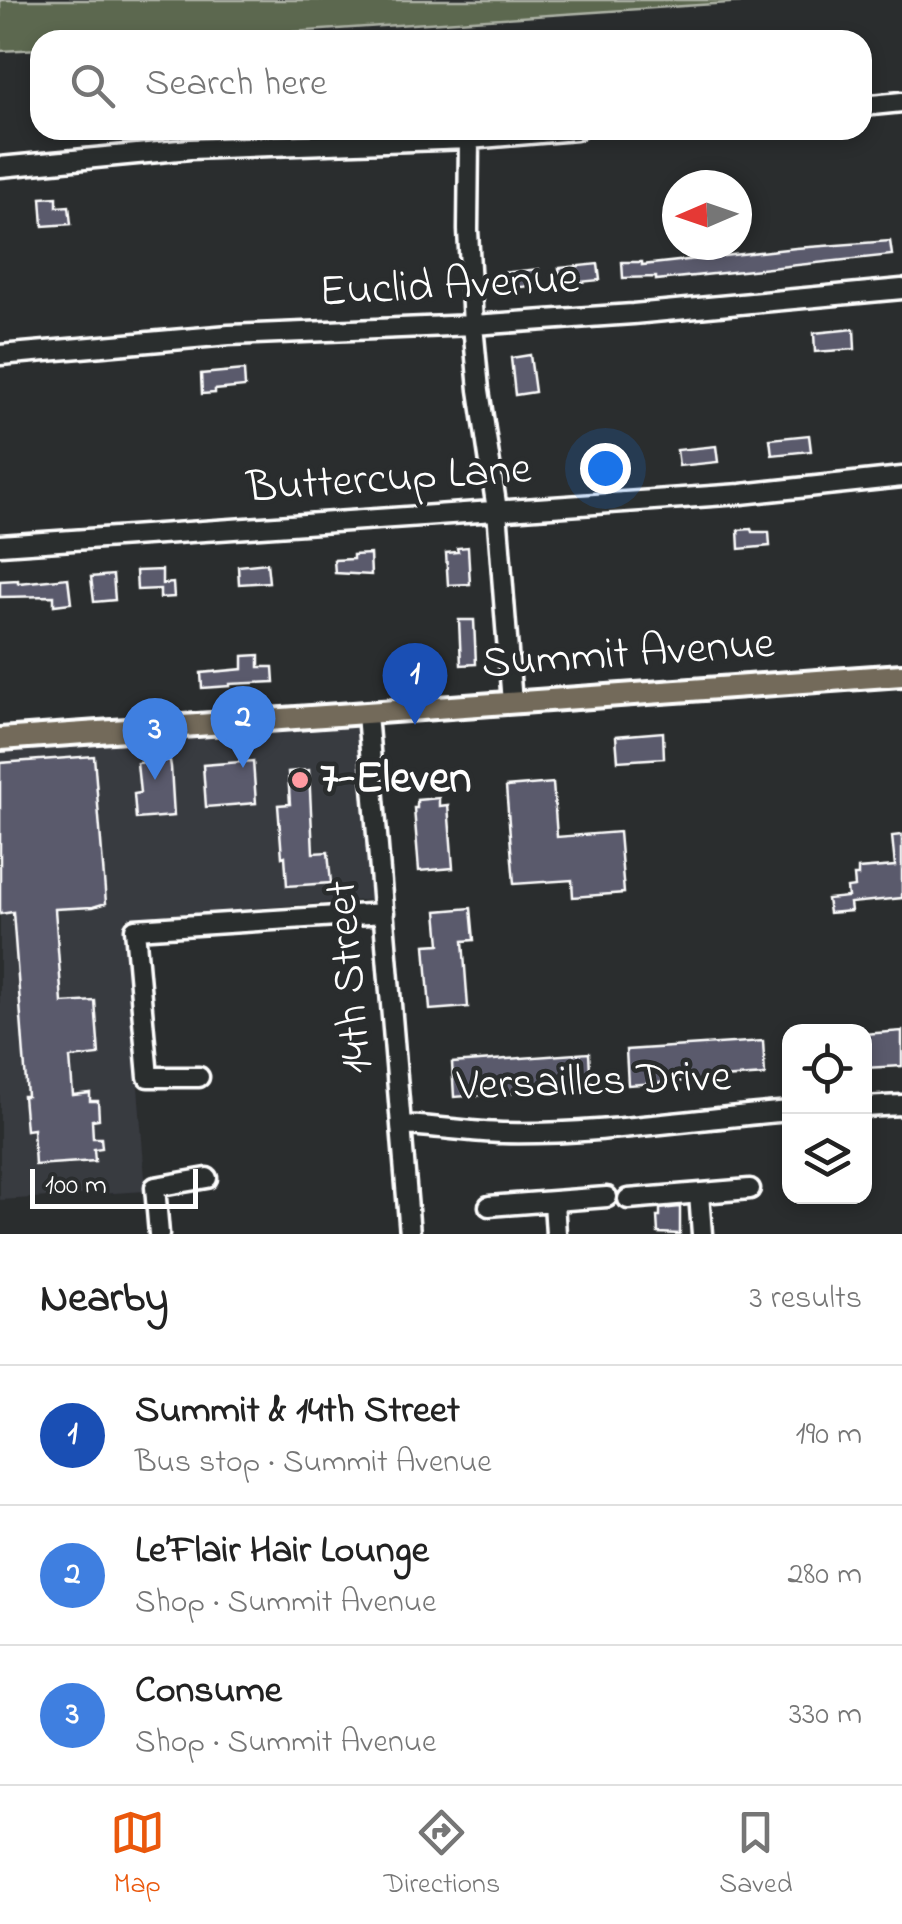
<!DOCTYPE html>
<html lang="en">
<head>
<meta charset="utf-8">
<style>
	:root { --surface:#fff; --page:#f6f6f6; --text:#222; --muted:#767676; --line:#e0e0e0; --accent:#ea580c }
	body { margin:0; font-family:"Indie Flower",sans-serif; background:var(--page); color:var(--text) }
	.controls { position:absolute; right:30px; bottom:30px; display:grid; overflow:hidden; border-radius:20px; box-shadow:0 5px 15px #0003 }
	.controls button { width:90px; height:90px; display:grid; place-items:center; padding:0; border:0; border-bottom:2px solid var(--line); background:var(--surface); color:var(--text); font:50px sans-serif }
	.compass { position:absolute; left:662px; top:170px; width:90px; height:90px; border-radius:50%; background:var(--surface); box-shadow:0 5px 15px #0003; rotate:268deg }
	.scale { position:absolute; left:30px; bottom:25px; width:168px; box-sizing:border-box; padding-left:10px; border:5px solid #fff; border-top:0; font-size:28px; line-height:35px; white-space:nowrap; color:#fff; -webkit-text-stroke:8px #2a2d2e; paint-order:stroke }
	.you { position:absolute; left:605px; top:468px; width:35px; height:35px; margin:-25px; border:8px solid #fff; border-radius:50%; background:#1a73e8; box-shadow:0 0 0 15px #1a73e833 }
	.badge { display:grid; place-items:center; width:65px; height:65px; border-radius:50%; background:var(--accent); color:#fff; font-size:32px; font-weight:700 }
	.pin { position:absolute; translate:-50% -82px; filter:drop-shadow(0 2px 5px #0008) }
	.pin::after { content:''; position:absolute; top:52px; width:35px; height:30px; background:inherit; clip-path:polygon(0 0,100% 0,50% 100%) }
	.list { margin:0; padding:0; list-style:none }
	h2 { display:flex; justify-content:space-between; align-items:center; height:130px; margin:0; padding:0 40px; font-size:42px }
	h2 small { font-size:32px; font-weight:400; color:var(--muted) }
	.list li { display:grid; grid-template-columns:65px 1fr auto; gap:30px; align-items:center; box-sizing:border-box; height:140px; padding:0 40px; border-top:2px solid var(--line) }
	.list b { display:block; font-size:38px; white-space:nowrap }
	.list p { margin:0; font-size:32px; white-space:nowrap; color:var(--muted) }
	.list em { font-size:32px; font-style:normal; color:var(--muted) }
	.icon { flex:none; width:55px; height:55px; fill:none; stroke:currentColor; stroke-width:2; stroke-linecap:round; stroke-linejoin:round }
	.map { position:relative; flex:none; width:902px; height:1234px; overflow:hidden }
	.search { position:absolute; background:var(--surface); box-shadow:0 5px 15px #0003; left:30px; right:30px; top:30px; height:110px; display:flex; align-items:center; gap:25px; box-sizing:border-box; padding:0 35px; border-radius:30px; color:var(--muted); font-size:38px }
	.sheet { height:550px; background:var(--surface) }
	nav { display:flex; justify-content:space-around; align-items:center; box-sizing:border-box; height:140px; border-top:2px solid var(--line); background:var(--surface); font-size:28px; color:var(--muted) }
	nav a { display:grid; justify-items:center; gap:5px }
	nav .on { color:var(--accent) }
	.map>svg:first-child { display:block }
</style>
</head>
<body>
<div class="map">
<svg width="902" height="1234" viewBox="0 0 902 1234">
	<rect width="100%" height="100%" fill="#2a2d2e"/>
	<filter id="ink" filterUnits="userSpaceOnUse"><feTurbulence type="fractalNoise" baseFrequency=".01" numOctaves="2"/><feDisplacementMap in="SourceGraphic" scale="20" xChannelSelector="R" yChannelSelector="G"/><feConvolveMatrix kernelMatrix="1 2 1 2 8 2 1 2 1" color-interpolation-filters="sRGB"/></filter>
	<g filter="url(#ink)">
		<path fill="#383a41" d="M362 726 377 899 125 918 146 1191 0 1200V753L111 741Z"/>
		<path fill="#5c674f" stroke="#aeb3a7" stroke-width="2.5" d="M0 0H774L173 40H40V49L0 51Z"/>
		<path fill="#5a5a6c" stroke="#fff" stroke-width="2.5" d="M57 197V207L69 206 71 224 43 226 41 198Z
			M890 241 892 255 656 280V277L623 278 622 262H642V265L796 248Z
			M598 264 600 280 561 284 559 268Z
			M539 269 541 285 502 289 500 273Z
			M854 329 855 349 815 352 814 333Z
			M530 355 535 392 515 395 511 358Z
			M244 370 245 387 215 390V393L202 394 201 374Z
			M809 435 811 451 772 455 770 439Z
			M716 446 718 462 679 466 677 450Z
			M751 529 752 532H769L770 546 739 549 738 530Z
			M468 547 470 584 448 585 446 553 458 552 457 548Z
			M370 554 371 575 335 573 334 560 353 559V555Z
			M267 563 269 582 239 584 238 566Z
			M162 570V584L173 583 174 597 160 598V589L137 590 136 571Z
			M113 575 115 600 94 602 91 577Z
			M68 578 71 603 54 605V596L0 597V581L18 580V583Z
			M459 620H474L476 664 461 665Z
			M259 655V667H273L274 682 230 684V686L202 688 201 673 243 669V656Z
			M663 732 664 758 618 761 616 736Z
			M94 756 106 903 93 907 55 909 62 1003 95 1001 99 1055 70 1058 73 1095 90 1093V1101H98L99 1119 92 1120 93 1138H101L102 1148 94 1149 95 1161 35 1165 33 1129 26 1130 23 1096H27L13 912 0 914V763Z
			M167 760 170 761 171 767 174 816 136 819 134 794 140 793 137 763Z
			M253 761 256 803 206 807 203 765Z
			M309 770 313 853 328 852 331 883 287 886 285 856 282 857 278 805 290 804 288 772Z
			M553 783 557 837 619 832 624 893 573 897 572 880 514 884 506 787Z
			M439 798V806L448 805 453 868 419 871 414 808H417V800Z
			M902 835V898L850 903 851 911 829 913 827 899 848 897 847 888 855 887 854 876H858V869L895 866 892 836Z
			M471 908 474 940 463 941 468 1007 430 1010 425 945 440 944 437 911Z
			M902 1031V1066L864 1068V1034Z
			M763 1041 765 1075 707 1079V1083L686 1084V1081L628 1085 626 1050Z
			M589 1053 591 1088 454 1097 452 1063Z
			M680 1207V1234L658 1233 657 1216H660V1209Z"/>
		<g fill="none" stroke-linecap="round" stroke-linejoin="round">
			<g stroke="#fff" stroke-width="25">
				<path id="minor" d="M862 106 902 102
					M469 139 468 230 473 325 479 390 497 510 512 703
					M0 167 190 149 469 139 576 130
					M0 355 229 335 473 325 633 314 902 289
					M0 545 741 494 902 477
					M367 714 410 1234
					M199 1077H148L135 929 384 913
					M864 1107 902 1105
					M401 1125C435 1126 468 1132 502 1133 598 1135 694 1119 790 1111
					M699 1194 702 1234
					M628 1199 750 1189
					M554 1202 556 1234
					M489 1206 607 1197
					M159 1234 155 1187 207 1178"/>
			</g>
			<g stroke="#fff" stroke-width="28">
				<path id="major" d="M0 739 902 675"/>
			</g>
			<use href="#minor" stroke="#2a2d2e" stroke-width="18"/>
			<use href="#major" stroke="#736b5a" stroke-width="20"/>
		</g>
	</g>
	<circle fill="#ff9aa2" stroke="#2a2d2e" stroke-width="4" cx="300" cy="780" r="10"/>
	<g text-anchor="middle" dominant-baseline="central" stroke-width="9" stroke-linejoin="round" paint-order="stroke">
		<g font-size="45" fill="#fff" stroke="#2a2d2e">
			<text transform="translate(449 287) rotate(-3)">Euclid Avenue</text>
			<text transform="translate(389 480) rotate(-4)">Buttercup Lane</text>
			<text transform="translate(628 655) rotate(-4)">Summit Avenue</text>
			<text transform="translate(351 977) rotate(-95)">14th Street</text>
			<text transform="translate(594 1083) rotate(-2)">Versailles Drive</text>
		</g>
		<g font-size="45" font-weight="bold" fill="#fff" stroke="#2a2d2e" text-anchor="start">
			<text x="320" y="780">7-Eleven</text>
		</g>
	</g>
</svg>
<div class="controls">
<button><svg class="icon" aria-label="locate" viewBox="0 0 24 24"><circle cx="12" cy="12" r="6"/><path d="M12 2v4M12 18v4M2 12h4M18 12h4"/></svg></button>
<button><svg class="icon" aria-label="layers" viewBox="0 0 24 24"><path d="M12 4l9 5-9 5-9-5zM3 14l9 5 9-5"/></svg></button>
</div>
<svg class="compass" viewBox="-18 -18 36 36"><path d="M0-13l5 13h-10z" fill="#e53935"/><path d="M0 13l5-13h-10z" fill="#767676"/></svg>
<div class="scale">100 m</div>
<div class="you"></div>
<div class="pin badge" style="left:415px;top:725px;background:#1a4fb4">1</div>
<div class="pin badge" style="left:243px;top:768px;background:#3f7fe0">2</div>
<div class="pin badge" style="left:155px;top:780px;background:#3f7fe0">3</div>
<div class="search"><svg class="icon" aria-label="search" viewBox="0 0 24 24"><circle cx="10" cy="10" r="6"/><path d="M15 15l6 6"/></svg>Search here</div>
</div>
<section class="sheet">
<h2>Nearby<small>3 results</small></h2>
<ul class="list">
<li><span class="badge" style="background:#1a4fb4">1</span><div><b>Summit &amp; 14th Street</b><p>Bus stop · Summit Avenue</p></div><em>190 m</em></li>
<li><span class="badge" style="background:#3f7fe0">2</span><div><b>Le’Flair Hair Lounge</b><p>Shop · Summit Avenue</p></div><em>280 m</em></li>
<li><span class="badge" style="background:#3f7fe0">3</span><div><b>Consume</b><p>Shop · Summit Avenue</p></div><em>330 m</em></li>
</ul>
</section>
<nav>
<a class="on"><svg class="icon" aria-label="map" viewBox="0 0 24 24"><path d="M3 6l6-2 6 2 6-2v14l-6 2-6-2-6 2zM9 4v14M15 6v14"/></svg>Map</a>
<a><svg class="icon" aria-label="directions" viewBox="0 0 24 24"><path d="M12 3l9 9-9 9-9-9zM9 14v-3h6M13 9l2 2-2 2"/></svg>Directions</a>
<a><svg class="icon" aria-label="saved" viewBox="0 0 24 24"><path d="M7 4h10v16l-5-4-5 4z"/></svg>Saved</a>
</nav>
</body>
</html>
